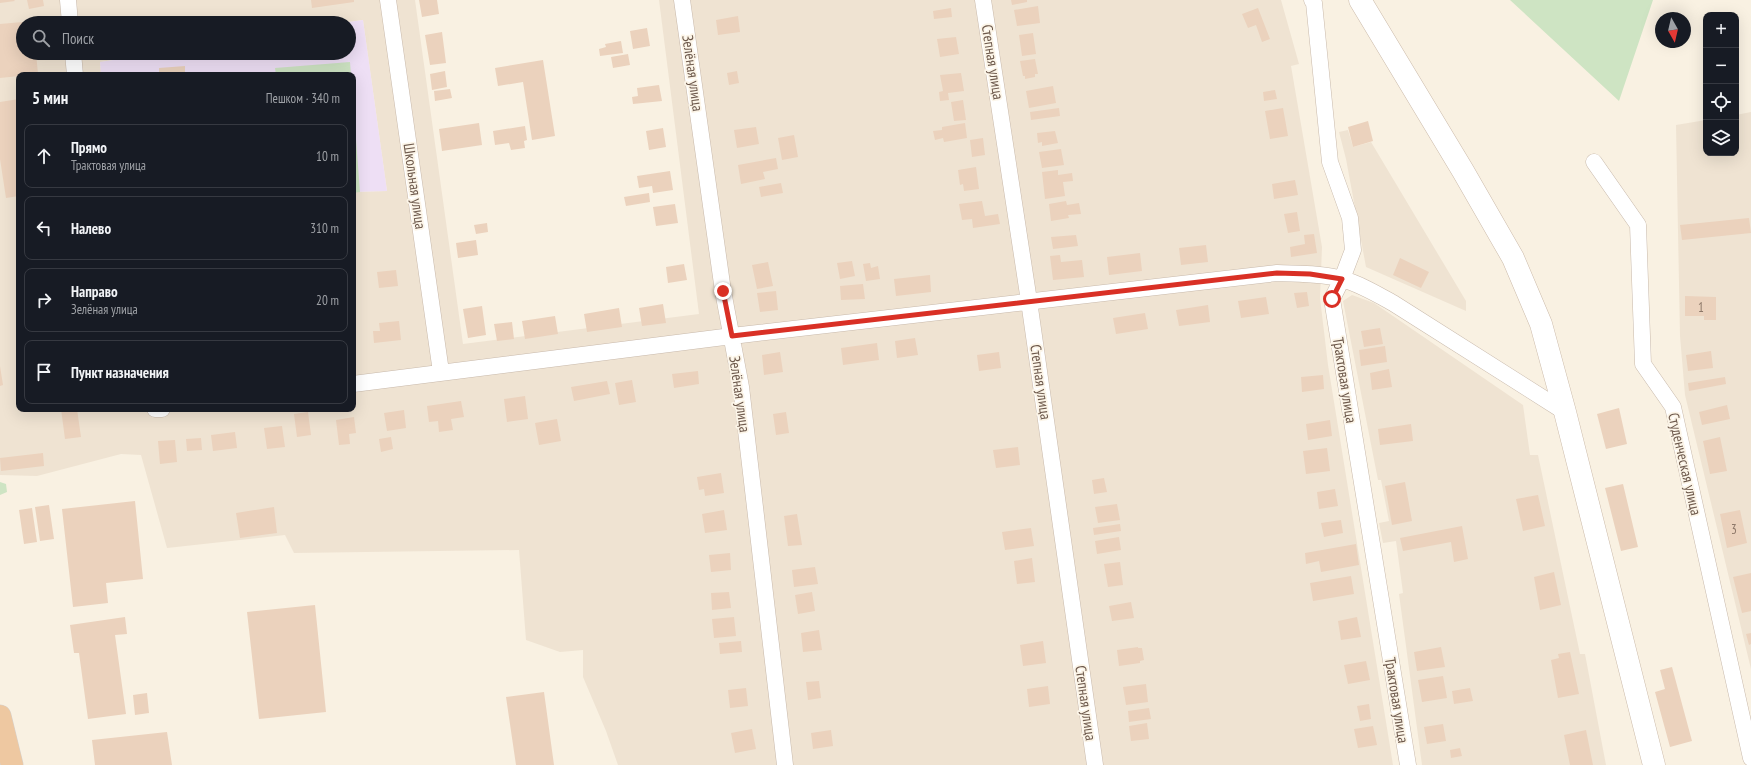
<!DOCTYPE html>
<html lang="ru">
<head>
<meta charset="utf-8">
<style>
	:root { --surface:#171b24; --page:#20242c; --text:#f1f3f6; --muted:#9ea1a6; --line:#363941 }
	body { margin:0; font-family:"PT Sans Narrow",sans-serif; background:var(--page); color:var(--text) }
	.controls { position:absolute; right:12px; top:12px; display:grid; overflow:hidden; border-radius:8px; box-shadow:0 4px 16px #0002 }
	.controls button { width:36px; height:36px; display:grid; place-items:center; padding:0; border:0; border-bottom:1px solid var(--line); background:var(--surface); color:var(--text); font:20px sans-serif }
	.compass { position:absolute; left:1655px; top:12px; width:36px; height:36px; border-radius:50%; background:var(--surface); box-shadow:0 4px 16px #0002; rotate:172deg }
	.stop { position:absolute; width:12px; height:12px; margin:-9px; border:3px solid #d93025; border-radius:50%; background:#fff }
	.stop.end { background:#d93025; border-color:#fff; box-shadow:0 1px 4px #0008 }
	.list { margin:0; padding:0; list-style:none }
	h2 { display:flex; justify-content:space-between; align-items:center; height:52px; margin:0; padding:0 16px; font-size:17px }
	h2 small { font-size:13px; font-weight:400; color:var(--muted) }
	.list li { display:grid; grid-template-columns:26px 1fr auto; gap:12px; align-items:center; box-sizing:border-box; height:64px; margin:0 8px 8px; padding:0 8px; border:1px solid var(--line); border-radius:8px }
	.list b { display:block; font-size:15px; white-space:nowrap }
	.list p { margin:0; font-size:13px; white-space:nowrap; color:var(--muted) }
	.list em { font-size:13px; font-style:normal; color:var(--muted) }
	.icon { flex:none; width:22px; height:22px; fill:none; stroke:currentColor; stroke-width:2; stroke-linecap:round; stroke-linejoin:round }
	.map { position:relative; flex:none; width:1751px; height:765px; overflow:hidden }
	.search { position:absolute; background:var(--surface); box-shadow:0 4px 16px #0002; left:16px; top:16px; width:340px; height:44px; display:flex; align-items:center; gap:10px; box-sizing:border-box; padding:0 14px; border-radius:22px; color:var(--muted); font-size:15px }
	.panel { position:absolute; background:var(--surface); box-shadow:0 4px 16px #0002; left:16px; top:72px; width:340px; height:340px; border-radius:8px }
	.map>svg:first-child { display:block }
</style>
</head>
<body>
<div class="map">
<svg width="1751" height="765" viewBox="0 0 1751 765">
	<rect width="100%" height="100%" fill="#f9f1e2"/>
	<path fill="#efe3d2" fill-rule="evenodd" d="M0 0H415L463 344 699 314 659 0H1281L1299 64 1291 66 1322 247 1320 298 1328 365 1393 765H618L606 731 583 677V650L560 652 526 640 519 550 294 553 285 535 167 548 141 455 121 454 37 476 0 475ZM363 20 387 191 353 192V409H19V75H101L100 62 157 53H23V23H341Z
		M1751 112V669L1685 395 1680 336 1676 125 1706 120V153H1736V115Z
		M1348 130 1353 147 1371 142 1466 301V311L1366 267 1346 159 1339 132Z
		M1352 295 1374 303 1523 405 1530 455H1538L1580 654H1585L1606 765H1422L1399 594 1403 593 1396 541 1383 543 1379 523 1389 521 1381 480H1378L1343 301Z"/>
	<path fill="#eedff5" d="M363 20 387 191 353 192V75H101L100 62 157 53H349V23H341Z"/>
	<path fill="#cee4c3" d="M1510 0H1653L1619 101Z
		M350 62 351 75H276L275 68Z
		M353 100 360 192 353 193Z
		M0 482 6 484 7 492 0 495Z"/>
	<path fill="#ebd2bd" d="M0 0H14L15 1 0 3Z
		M27 0H43L44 6 29 9Z
		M311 0H354V2L312 8Z
		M419 0H437L439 14 422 17Z
		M1011 0H1027V2L1012 5Z
		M1038 6 1040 23 1017 26 1014 10Z
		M951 8 952 17 934 19 933 11Z
		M1258 8 1270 39 1262 42 1256 25 1248 28 1242 14Z
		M738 16 740 32 718 35 716 20Z
		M23 22V53H36L38 74 0 78V24Z
		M647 28 650 46 633 49 630 31Z
		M442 32 446 63 430 65 425 35Z
		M1033 33 1036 54 1022 56 1019 35Z
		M956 37 959 54 940 57 937 39Z
		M621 41 623 53 600 56 599 49 606 47 605 44Z
		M628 54 630 65 613 68 611 57Z
		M1035 59 1038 74H1035V77L1025 79V76H1023L1020 61Z
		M543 60 555 136 532 140 523 82 498 86 495 68Z
		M185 66V75H159V68Z
		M445 71 447 87 432 90 430 74Z
		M737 71 739 83 729 85 727 73Z
		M961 73 964 91 948 93 949 100 940 101 939 92 943 91 940 75Z
		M659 85 662 101 633 104 632 97 638 96 637 88Z
		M1053 86 1056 103 1029 108 1026 91Z
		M450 89 452 98 435 101 434 91Z
		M1275 90 1277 99 1264 101 1263 92Z
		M19 99V196L6 198 0 159V102Z
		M963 100 966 120 954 121 951 102Z
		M1059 108 1060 116 1031 120 1030 112Z
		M1283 108 1288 136 1270 139 1265 111Z
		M1368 121 1373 141 1353 147 1348 127Z
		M479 123 482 145 442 151 439 129Z
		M965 123 967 138 944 142 943 138 935 140 933 131 942 130V127Z
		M525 126 527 140 524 141 525 148 511 150 509 143 495 145 493 131Z
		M756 127 759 144 737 148 734 130Z
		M663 128 666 147 649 150 646 131Z
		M1055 131 1058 143 1042 146V142L1038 143 1037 133Z
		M794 135 798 157 782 160 778 138Z
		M983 138 985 155 972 157 970 140Z
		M1061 149 1064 165 1042 168 1039 152Z
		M776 158 778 169 763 172 765 179 741 184 738 165Z
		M976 167 979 189 964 191 963 184 960 185 958 170Z
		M1058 170V175L1072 173 1073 181 1063 182 1065 196 1045 199 1042 172Z
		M670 171 673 190 653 193 652 186 639 188 637 176Z
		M1295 180 1298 195 1274 199 1272 184Z
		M781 183 783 193 761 197 759 187Z
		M649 193 650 202 626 206 624 197Z
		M982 201 985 216 998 214 1000 224 973 228 972 219 962 220 959 204Z
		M1066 201 1067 205 1079 203 1081 214 1068 215 1069 218 1051 221 1049 204Z
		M675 204 678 223 656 226 653 207Z
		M1297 212 1300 231 1288 233 1284 214Z
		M1749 218 1751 233 1682 240 1680 225Z
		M487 223 488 232 476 234 474 225Z
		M1314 234 1317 253 1291 257 1290 247 1305 244 1304 235Z
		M1076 235 1078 246 1053 249 1051 237Z
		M476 240 478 255 458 258 456 243Z
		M1206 245 1208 262 1181 265 1179 248Z
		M1140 253 1142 271 1109 275 1107 257Z
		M1060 255 1061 262 1082 260 1084 277 1053 280 1050 256Z
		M1400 258 1429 272 1421 288 1393 275Z
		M852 261 855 276 840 279 837 263Z
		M768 262 773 286 757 289 752 265Z
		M870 263 871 268 878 266 880 279 866 281 863 264Z
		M684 264 687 280 668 283 666 267Z
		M396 270 398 286 379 288 377 272Z
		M930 275 931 292 896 296 894 279Z
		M863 284 865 299 841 300 840 286Z
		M776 291 778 310 760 312 757 293Z
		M1307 292 1309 306 1297 308 1294 293Z
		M1685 296 1716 297V320H1704V316H1685Z
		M1266 297 1269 314 1241 318 1238 301Z
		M663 304 666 323 642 326 639 308Z
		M1208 305 1210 322 1179 326 1176 310Z
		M482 306 486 335 468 338 463 309Z
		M619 308 622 327 587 332 584 314Z
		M1145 313 1148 329 1116 334 1113 318Z
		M555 316 558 334 525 339 522 321Z
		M399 321 401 340 374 343 373 331H380L379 323Z
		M512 322 514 339 497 341 494 324Z
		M1380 328 1383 344 1364 347 1361 331Z
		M915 338 918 355 897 358 895 341Z
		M877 343 879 360 843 365 841 348Z
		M1385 346 1387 362 1361 366 1359 350Z
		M1711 351 1713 368 1688 371 1686 355Z
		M780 352 783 372 764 375 762 355Z
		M999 352 1001 368 979 371 977 355Z
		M0 366 3 385 0 386Z
		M1389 369 1392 387 1372 390 1370 373Z
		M698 371 699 384 674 388 672 374Z
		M1323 375 1324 389 1302 392 1301 377Z
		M1725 377 1726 384 1689 391 1688 383Z
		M632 380 636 402 619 405 615 383Z
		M607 381 610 394 574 401 571 387Z
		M525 396 528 419 507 422 504 399Z
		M461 401 464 417 451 419 453 430 439 432 438 421 429 422 427 406Z
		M1727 405 1730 419 1702 425 1699 412Z
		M1619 408 1627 444 1606 449 1597 414Z
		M61 409H77L81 437 65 439Z
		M404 410 406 428 387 431 384 413Z
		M308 412 311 435 297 437 294 414Z
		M786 412 789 433 776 435 773 414Z
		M354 417 356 433 349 434 350 444 339 445 336 420Z
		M557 419 561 441 539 445 535 423Z
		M1330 420 1332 436 1308 440 1306 424Z
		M1411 424 1413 441 1380 445 1378 429Z
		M282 426 285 447 267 449 264 428Z
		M235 432 237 448 213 451 211 435Z
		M391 437 393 449 381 452 379 439Z
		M1720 437 1727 471 1710 474 1703 441Z
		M201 438 202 450 187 451 186 439Z
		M175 440 177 462 160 464 158 441Z
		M1018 447 1020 465 996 468 993 450Z
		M1327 448 1330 471 1306 474 1303 451Z
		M43 453 44 466 1 471 0 458Z
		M721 473 724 493 705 496 704 489 699 490 697 477Z
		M1104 478 1107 492 1094 494 1092 480Z
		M1405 482 1412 521 1392 525 1385 486Z
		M1623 484 1638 547 1621 551 1605 488Z
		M1335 489 1338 506 1319 509 1317 492Z
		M1538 495 1545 526 1523 531 1516 499Z
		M135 501 143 579 106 583 108 603 73 607 62 509Z
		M1117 504 1120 520 1098 523 1095 507Z
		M49 505 54 539 40 541 35 507Z
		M274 507 277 533 240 538 236 513Z
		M32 508 37 542 24 544 19 510Z
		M724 510 727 530 705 533 702 514Z
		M1740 510 1747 543 1727 548 1720 514Z
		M797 514 802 545 788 546 784 516Z
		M1341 520 1343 533 1324 537 1321 523Z
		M1120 524 1121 531 1094 535 1093 528Z
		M1462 526 1468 559 1454 562 1451 542 1403 551 1400 538Z
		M1031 528 1034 546 1005 550 1002 532Z
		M1119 537 1121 550 1097 554 1095 541Z
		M1356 544 1359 565 1321 572 1319 561 1306 564 1305 553Z
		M730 553 731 570 711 572 709 555Z
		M1032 558 1035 582 1017 584 1014 561Z
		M1120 562 1123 585 1108 587 1104 564Z
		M815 567 818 584 794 587 792 570Z
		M1554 572 1561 605 1540 610 1534 577Z
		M1751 573V611L1742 613 1733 577Z
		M1351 576 1354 594 1313 601 1310 583Z
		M729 592 731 608 712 610 711 593Z
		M812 592 815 611 798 614 795 595Z
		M1131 602 1134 618 1112 621 1109 606Z
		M315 605 326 712 259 719 247 612Z
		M125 617 127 634 115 635 126 714 88 719 79 653H74L70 625Z
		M734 617 736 636 714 638 712 619Z
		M1357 617 1361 637 1341 640 1338 621Z
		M819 630 822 650 803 652 801 633Z
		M1751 633V644L1749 645 1746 634Z
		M741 641 742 652 720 654 719 643Z
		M1043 641 1046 663 1023 666 1020 645Z
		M1138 647V648H1142L1144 660 1140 661V663L1119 666 1117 650Z
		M1441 647 1445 667 1417 671 1414 652Z
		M1570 652 1579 694 1558 698 1551 660 1559 658 1558 654Z
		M1366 661 1370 680 1348 684 1344 665Z
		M1672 667 1692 741 1670 747 1655 692 1665 689 1660 670Z
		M1443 676 1447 698 1422 702 1418 680Z
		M819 681 821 698 808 700 806 682Z
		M1146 684 1148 702 1126 705 1123 687Z
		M1048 686 1050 704 1029 707 1027 689Z
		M746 688 748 706 730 708 728 690Z
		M1470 688 1473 701 1454 704 1452 691Z
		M544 692 554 765H516L506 697Z
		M147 693 149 713 135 715 133 695Z
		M1369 704 1371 719 1360 721 1357 706Z
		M1149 708 1151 719 1129 722 1128 711Z
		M1147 723 1149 739 1131 741 1129 726Z
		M1443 724 1446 741 1427 744 1424 727Z
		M1373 726 1377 745 1358 748 1354 729Z
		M752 729 756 749 735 753 731 733Z
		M831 730 833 746 813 749 811 733Z
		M1586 730 1593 765H1570L1564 735Z
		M167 732 172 765H95L92 740Z
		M1460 748 1462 756 1451 758 1450 750Z"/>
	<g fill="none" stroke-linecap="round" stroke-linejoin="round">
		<g stroke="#c8b9ab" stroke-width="17">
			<path id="minor" d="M68 0 70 23
				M388 0 441 372
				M682 0 723 291 741 387 785 765
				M983 0 1029 301 1095 765
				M1312 0 1314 3 1330 162 1350 218 1353 250 1342 279 1332 299 1408 765
				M73 53 75 75
				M1594 162 1638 225 1643 364 1673 407 1751 758
				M353 384 732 336 1277 273C1298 274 1321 273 1342 279 1360 284 1377 294 1393 303L1565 412
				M155 409H162"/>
		</g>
		<g stroke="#cbbaa9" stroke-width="23">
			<path id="secondary" d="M1360 0 1463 171 1513 258 1541 324 1565 412 1654 765"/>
		</g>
		<g stroke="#d6d1cd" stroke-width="23">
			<path id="trunk" d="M0 716 12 765"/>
		</g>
		<use href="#minor" stroke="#fff" stroke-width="16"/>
		<use href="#secondary" stroke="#fff" stroke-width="22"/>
		<use href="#trunk" stroke="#eec8a1" stroke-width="22"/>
	</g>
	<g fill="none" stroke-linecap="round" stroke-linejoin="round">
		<path stroke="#d93025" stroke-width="5" d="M723 291 732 336 1277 273 1310 274 1342 279 1332 299"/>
	</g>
	<g text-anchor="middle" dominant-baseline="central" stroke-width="3.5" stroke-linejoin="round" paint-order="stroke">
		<g font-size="13" fill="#8c7768">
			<text x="1701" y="307">1</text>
			<text x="1734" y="529">3</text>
		</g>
		<g font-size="15" fill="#6d594c" stroke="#fcf5e8">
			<text transform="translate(993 62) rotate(81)">Степная улица</text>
			<text transform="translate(693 73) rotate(82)">Зелёная улица</text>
			<text transform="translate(415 186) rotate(82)">Школьная улица</text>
			<text transform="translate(1345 380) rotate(81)">Трактовая улица</text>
			<text transform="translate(1041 382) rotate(82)">Степная улица</text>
			<text transform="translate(740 394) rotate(82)">Зелёная улица</text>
			<text transform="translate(1685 464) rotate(77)">Студенческая улица</text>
			<text transform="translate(1397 700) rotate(81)">Трактовая улица</text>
			<text transform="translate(1086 703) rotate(82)">Степная улица</text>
		</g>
	</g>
</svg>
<div class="controls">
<button>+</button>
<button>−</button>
<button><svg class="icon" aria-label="locate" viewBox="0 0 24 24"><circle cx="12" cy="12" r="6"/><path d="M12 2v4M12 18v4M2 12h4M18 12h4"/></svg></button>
<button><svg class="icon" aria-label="layers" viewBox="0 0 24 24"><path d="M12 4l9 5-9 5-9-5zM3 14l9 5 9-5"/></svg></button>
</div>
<svg class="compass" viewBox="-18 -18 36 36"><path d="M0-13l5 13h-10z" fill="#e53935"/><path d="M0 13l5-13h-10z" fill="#9ea1a6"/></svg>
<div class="stop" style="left:1332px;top:299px"></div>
<div class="stop end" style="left:723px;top:291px"></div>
<div class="search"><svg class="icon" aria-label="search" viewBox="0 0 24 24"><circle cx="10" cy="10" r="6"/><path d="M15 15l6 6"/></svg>Поиск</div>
<section class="panel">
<h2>5 мин<small>Пешком · 340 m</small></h2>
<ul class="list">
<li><svg class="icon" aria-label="ahead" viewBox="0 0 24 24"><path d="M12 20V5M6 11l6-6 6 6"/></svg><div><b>Прямо</b><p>Трактовая улица</p></div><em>10 m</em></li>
<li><svg class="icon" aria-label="left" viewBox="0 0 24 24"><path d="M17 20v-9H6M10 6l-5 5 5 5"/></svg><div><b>Налево</b></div><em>310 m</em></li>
<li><svg class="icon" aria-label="right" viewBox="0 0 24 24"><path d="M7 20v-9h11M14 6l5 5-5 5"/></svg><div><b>Направо</b><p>Зелёная улица</p></div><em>20 m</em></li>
<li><svg class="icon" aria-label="arrive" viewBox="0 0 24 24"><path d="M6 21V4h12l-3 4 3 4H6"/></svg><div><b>Пункт назначения</b></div></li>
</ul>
</section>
</div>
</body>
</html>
